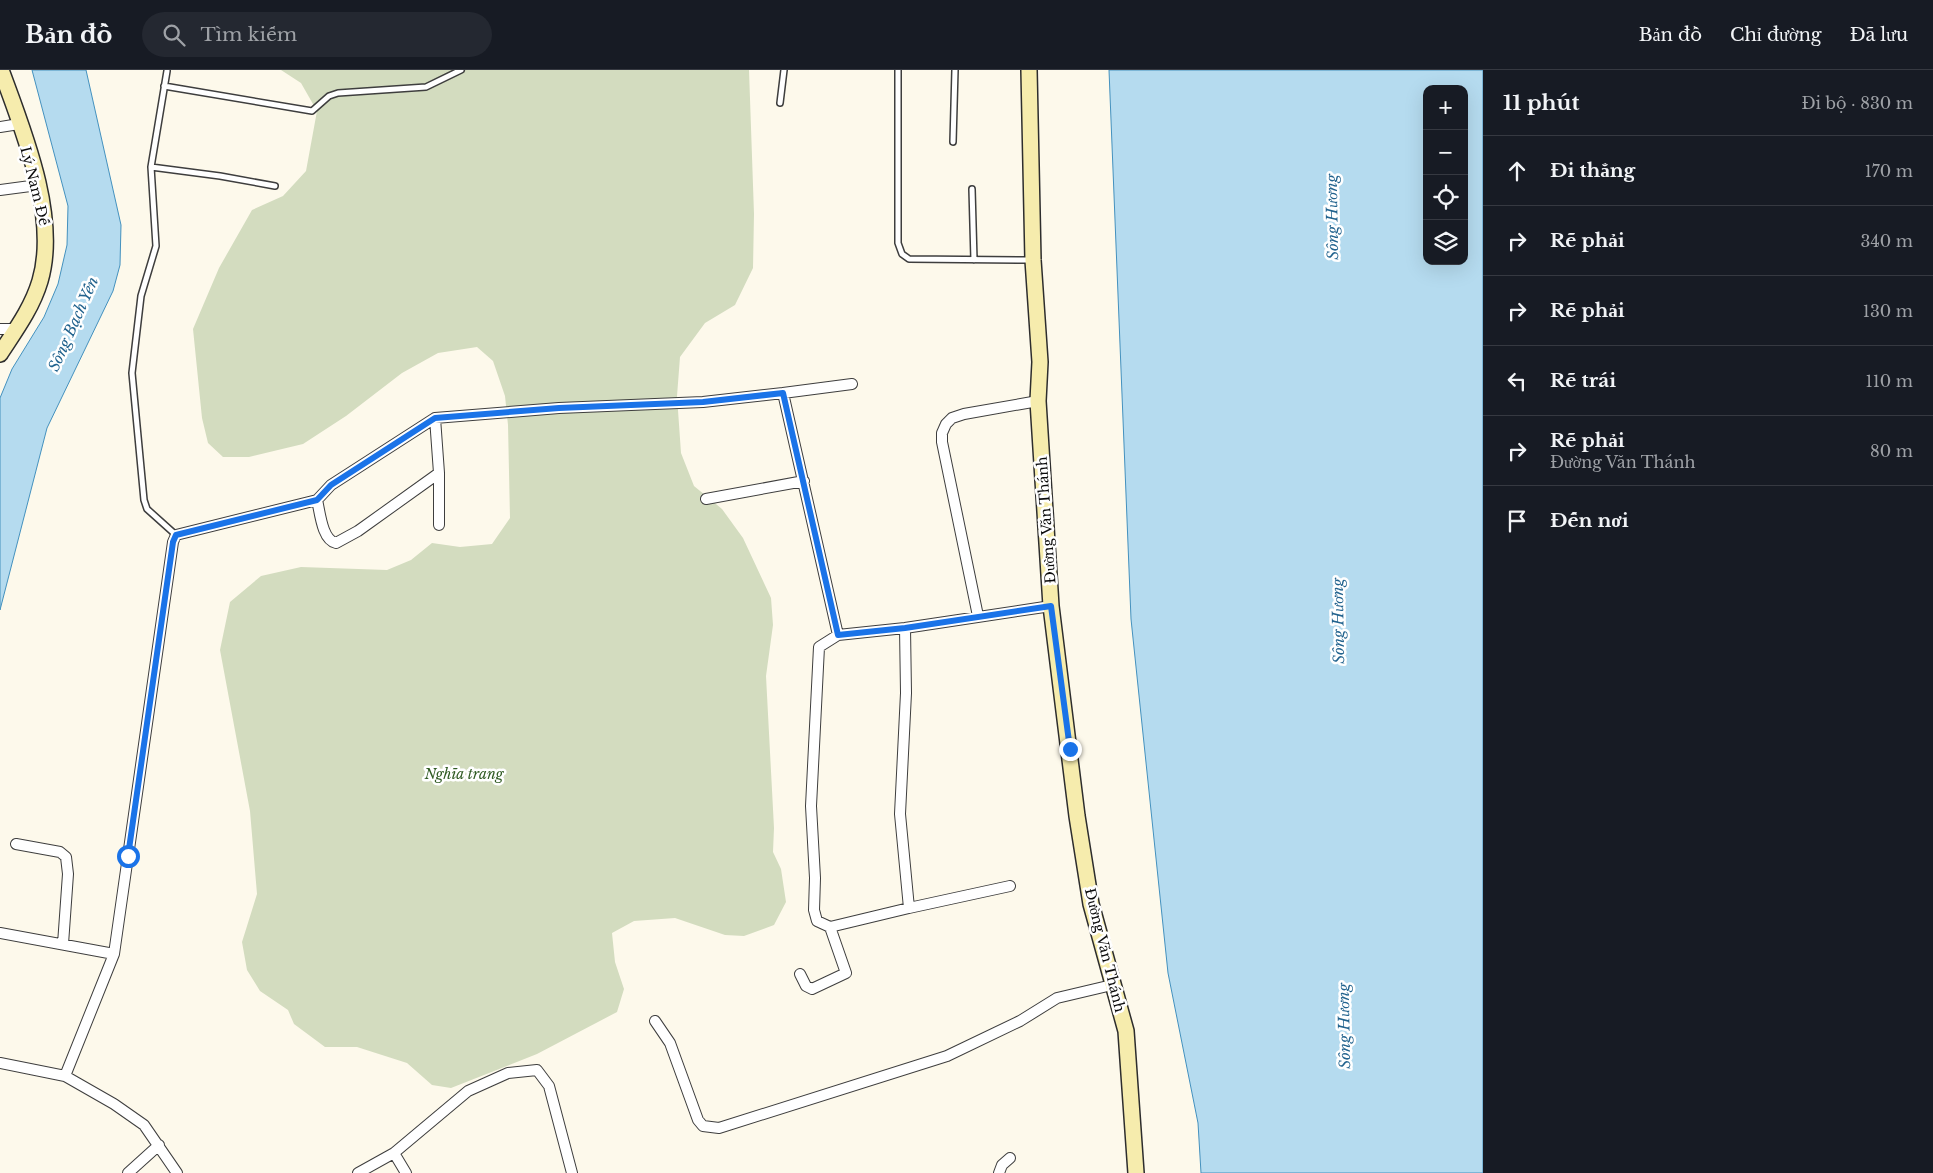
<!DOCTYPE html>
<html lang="vi">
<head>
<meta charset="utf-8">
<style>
	:root { --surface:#171b24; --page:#242831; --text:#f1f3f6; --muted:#9ea1a6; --line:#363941 }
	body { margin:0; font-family:"Libre Baskerville",serif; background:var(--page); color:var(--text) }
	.controls { position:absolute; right:15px; top:15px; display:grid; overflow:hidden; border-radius:10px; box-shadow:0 5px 20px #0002 }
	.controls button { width:45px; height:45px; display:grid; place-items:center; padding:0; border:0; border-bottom:1px solid var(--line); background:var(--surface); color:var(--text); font:25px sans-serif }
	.stop { position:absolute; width:15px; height:15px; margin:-11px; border:4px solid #1a73e8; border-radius:50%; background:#fff }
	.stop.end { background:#1a73e8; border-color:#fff; box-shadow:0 1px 5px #0008 }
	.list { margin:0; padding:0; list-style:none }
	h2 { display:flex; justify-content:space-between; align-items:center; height:65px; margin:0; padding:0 20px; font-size:21px }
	h2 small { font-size:16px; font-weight:400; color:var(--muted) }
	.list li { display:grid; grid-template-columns:32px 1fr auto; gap:15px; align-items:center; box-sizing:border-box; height:70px; padding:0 20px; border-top:1px solid var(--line) }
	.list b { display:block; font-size:19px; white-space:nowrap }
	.list p { margin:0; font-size:16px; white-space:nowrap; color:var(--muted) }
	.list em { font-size:16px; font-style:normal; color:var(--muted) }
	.icon { flex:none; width:28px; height:28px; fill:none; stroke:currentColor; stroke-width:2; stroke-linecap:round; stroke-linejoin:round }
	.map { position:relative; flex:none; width:1483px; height:1103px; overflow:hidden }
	header { display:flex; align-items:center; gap:30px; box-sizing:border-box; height:70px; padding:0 25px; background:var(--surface); border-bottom:1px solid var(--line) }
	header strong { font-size:24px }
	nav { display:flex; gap:28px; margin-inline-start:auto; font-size:18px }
	.search { width:350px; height:45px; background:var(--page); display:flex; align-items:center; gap:12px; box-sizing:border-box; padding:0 18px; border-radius:28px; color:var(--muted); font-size:19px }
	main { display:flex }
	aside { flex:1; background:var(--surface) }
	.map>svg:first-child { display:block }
</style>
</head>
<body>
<header>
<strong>Bản đồ</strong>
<div class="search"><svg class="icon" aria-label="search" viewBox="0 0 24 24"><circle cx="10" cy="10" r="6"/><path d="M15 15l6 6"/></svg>Tìm kiếm</div>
<nav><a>Bản đồ</a><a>Chỉ đường</a><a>Đã lưu</a></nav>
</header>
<main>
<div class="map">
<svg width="1483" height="1103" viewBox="0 0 1483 1103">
	<rect width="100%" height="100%" fill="#fdf9eb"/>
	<path fill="#d3dcbf" d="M281 0H749L754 144 753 198 735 235 705 253 680 287 677 326 681 383 694 416 722 439 743 468 771 528 773 555 766 606 774 758 773 782 781 799 786 832 774 855 744 866 725 865 675 848 634 851 612 863 615 892 624 919 617 942 537 984 451 1018 432 1015 407 993 357 977H325L294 954 288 940 260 921 247 900 242 872 257 824 250 741 220 580 230 532 261 506 301 497 387 500 411 490 432 473 460 477 492 474 510 448 508 355 505 326 493 291 477 277 438 283 402 303 346 346 303 374 249 387H223L208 373 202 348 193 259 219 198 252 140 283 126 306 101 317 41 301 13Z"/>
	<path fill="#b5dbef" stroke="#4491be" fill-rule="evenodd" d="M32 0H86L121 155 120 195 113 221 47 358 0 540V328L12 299 44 247 58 214 67 175 68 136Z
		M1109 0H1483V1103H1201L1198 1053 1168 903 1131 549ZM1427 19H1464V191H1427Z"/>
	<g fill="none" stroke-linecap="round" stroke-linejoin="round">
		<g stroke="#3e3e3e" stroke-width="8">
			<path id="lane" d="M898 0V173L902 184 909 189 1030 190
				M167 1 151 97 156 176 141 226 132 303 144 430 147 439 176 465
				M164 16 312 41 329 26 338 23 426 17 461 0
				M780 33 784 0
				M953 72 955 0
				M151 97 220 106 275 116
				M972 119 974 190"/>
		</g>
		<g stroke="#3e3e3e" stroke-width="12">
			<path id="street" d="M0 57 19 54
				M0 120 38 115
				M0 259H16
				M783 323 852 314
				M435 348 439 403V455
				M706 429 804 411
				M317 430C320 442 322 470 336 473L358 461 439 403
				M978 546 942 372V363L946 354 952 348 964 344 1038 331
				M16 774 60 782 66 787 68 804 63 874
				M909 838 1010 816
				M830 857 817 851 814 840 815 808 811 736 819 577 838 565
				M0 863 114 884
				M800 904 806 916 812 919 846 903 830 857 909 838 900 744 906 623 905 558
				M655 951 670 973 698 1050 703 1056 719 1058 947 986 1020 951 1057 928 1112 915
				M0 993 65 1006 114 1034 144 1055 177 1103
				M65 1006 114 884 173 472 176 465 317 430 331 415 435 348 559 338 703 332 783 323 838 565 905 558 1051 536
				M394 1083 406 1103
				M128 1103 159 1075
				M358 1103 394 1083 468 1021 508 1003 537 1000 549 1016 572 1103
				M999 1103 1002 1095 1010 1088"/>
		</g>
		<g stroke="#2d2d2d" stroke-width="18">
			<path id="secondary" d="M1029 0 1033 190 1040 292 1038 331 1051 536 1077 746 1091 834 1126 961 1136 1103
				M0 284C15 261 32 238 40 211 59 147 23 60 1 0"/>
		</g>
		<use href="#lane" stroke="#fff" stroke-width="5"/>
		<use href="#street" stroke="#fff" stroke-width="10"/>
		<use href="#secondary" stroke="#f6ecad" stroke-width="15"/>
	</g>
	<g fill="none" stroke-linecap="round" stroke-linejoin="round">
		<path stroke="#1a73e8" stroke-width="6" d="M128 786 173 472 176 465 317 430 331 415 435 348 559 338 703 332 783 323 838 565 905 558 1051 536 1070 679"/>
	</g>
	<g text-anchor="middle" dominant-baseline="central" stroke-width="5" stroke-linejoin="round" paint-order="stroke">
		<g font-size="14" fill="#0b0b0b" stroke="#fff">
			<text transform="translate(35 116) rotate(76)">Lý Nam Đế</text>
			<text transform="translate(1046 450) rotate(-94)">Đường Văn Thánh</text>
			<text transform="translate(1105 880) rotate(76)">Đường Văn Thánh</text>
		</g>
		<g font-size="14" font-style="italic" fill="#305b23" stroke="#fff">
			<text x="464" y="704">Nghĩa trang</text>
		</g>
		<g font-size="15" font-style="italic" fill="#22638e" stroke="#fff">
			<text transform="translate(1332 147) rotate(-91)">Sông Hương</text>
			<text transform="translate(73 254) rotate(-66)">Sông Bạch Yến</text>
			<text transform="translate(1338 551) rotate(-91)">Sông Hương</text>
			<text transform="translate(1344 956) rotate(-91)">Sông Hương</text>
		</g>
	</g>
</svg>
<div class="controls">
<button>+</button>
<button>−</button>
<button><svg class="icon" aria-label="locate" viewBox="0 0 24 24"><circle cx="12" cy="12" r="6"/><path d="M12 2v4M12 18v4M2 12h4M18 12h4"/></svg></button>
<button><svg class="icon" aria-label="layers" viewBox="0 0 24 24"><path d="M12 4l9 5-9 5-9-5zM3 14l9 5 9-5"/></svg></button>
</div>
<div class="stop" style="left:128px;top:786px"></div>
<div class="stop end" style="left:1070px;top:679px"></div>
</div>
<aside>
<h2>11 phút<small>Đi bộ · 830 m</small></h2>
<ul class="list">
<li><svg class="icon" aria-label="ahead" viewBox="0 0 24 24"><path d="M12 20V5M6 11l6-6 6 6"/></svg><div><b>Đi thẳng</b></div><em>170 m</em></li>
<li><svg class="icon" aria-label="right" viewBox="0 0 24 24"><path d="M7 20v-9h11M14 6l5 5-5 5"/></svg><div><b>Rẽ phải</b></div><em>340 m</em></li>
<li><svg class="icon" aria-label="right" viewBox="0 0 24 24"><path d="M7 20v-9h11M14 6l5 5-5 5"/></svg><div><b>Rẽ phải</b></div><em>130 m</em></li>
<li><svg class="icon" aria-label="left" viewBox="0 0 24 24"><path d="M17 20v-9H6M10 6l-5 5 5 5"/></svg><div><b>Rẽ trái</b></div><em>110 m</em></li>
<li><svg class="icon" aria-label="right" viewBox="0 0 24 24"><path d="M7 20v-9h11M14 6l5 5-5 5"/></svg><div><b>Rẽ phải</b><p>Đường Văn Thánh</p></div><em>80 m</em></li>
<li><svg class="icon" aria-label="arrive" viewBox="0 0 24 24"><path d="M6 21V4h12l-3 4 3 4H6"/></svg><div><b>Đến nơi</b></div></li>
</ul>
</aside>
</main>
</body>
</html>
